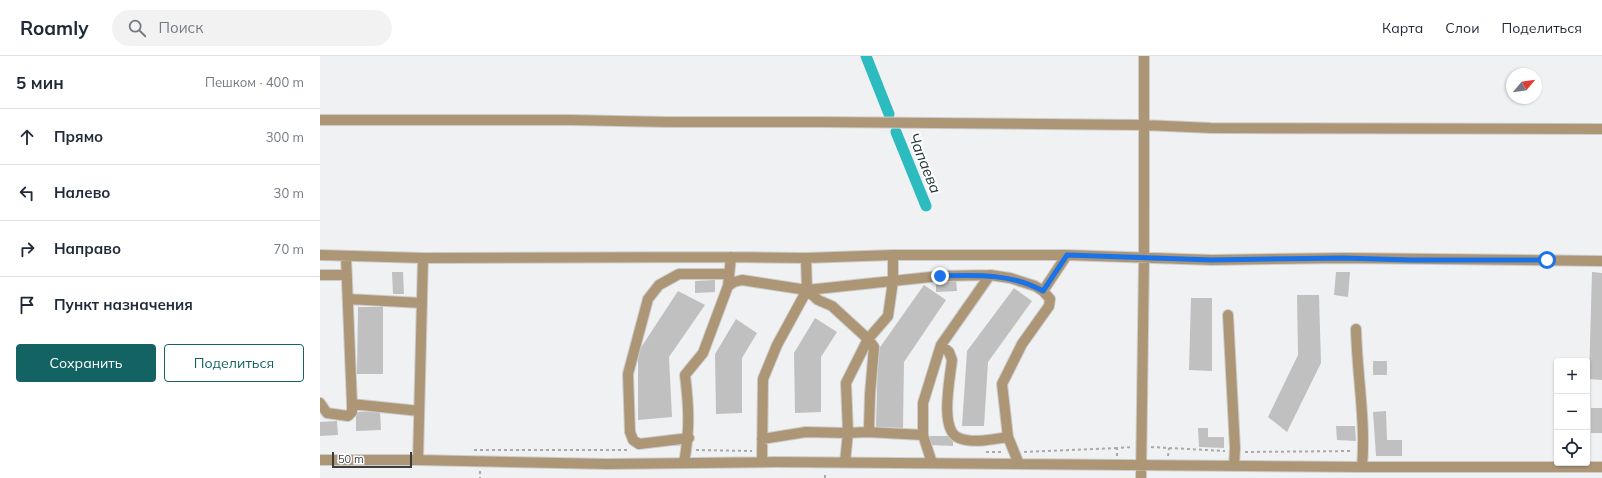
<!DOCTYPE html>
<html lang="ru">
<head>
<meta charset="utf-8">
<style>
	:root { --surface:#fff; --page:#f2f2f3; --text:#1f2937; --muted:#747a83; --line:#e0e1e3; --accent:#136363 }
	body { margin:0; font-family:Mulish,sans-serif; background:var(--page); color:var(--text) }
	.controls { position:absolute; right:12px; bottom:12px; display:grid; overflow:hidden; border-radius:4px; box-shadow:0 1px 3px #0004 }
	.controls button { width:36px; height:36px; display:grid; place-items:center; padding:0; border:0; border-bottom:1px solid var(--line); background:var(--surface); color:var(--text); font:20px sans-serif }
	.compass { position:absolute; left:1186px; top:12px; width:36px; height:36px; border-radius:50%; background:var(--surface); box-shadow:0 1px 3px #0004; rotate:61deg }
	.scale { position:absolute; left:12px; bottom:10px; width:80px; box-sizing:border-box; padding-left:4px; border:2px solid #3b3c3c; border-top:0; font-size:11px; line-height:14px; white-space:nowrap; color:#3b3c3c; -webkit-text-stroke:3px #fff; paint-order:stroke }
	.stop { position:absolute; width:12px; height:12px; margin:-9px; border:3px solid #1a73e8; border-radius:50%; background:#fff }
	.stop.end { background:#1a73e8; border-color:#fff; box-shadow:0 1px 4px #0008 }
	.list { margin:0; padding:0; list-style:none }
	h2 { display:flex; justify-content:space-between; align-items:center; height:52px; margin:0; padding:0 16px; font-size:17px }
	h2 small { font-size:13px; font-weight:400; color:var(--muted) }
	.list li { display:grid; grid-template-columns:26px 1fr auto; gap:12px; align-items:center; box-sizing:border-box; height:56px; padding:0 16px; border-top:1px solid var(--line) }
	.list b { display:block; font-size:15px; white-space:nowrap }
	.list em { font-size:13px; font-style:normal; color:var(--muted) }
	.actions { display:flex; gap:8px; padding:12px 16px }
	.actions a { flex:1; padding:9px 0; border:1px solid var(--accent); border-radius:4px; text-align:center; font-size:14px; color:var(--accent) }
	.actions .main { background:var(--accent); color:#fff }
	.icon { flex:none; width:22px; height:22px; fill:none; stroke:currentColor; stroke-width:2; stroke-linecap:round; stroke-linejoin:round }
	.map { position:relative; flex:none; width:1282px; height:422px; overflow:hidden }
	header { display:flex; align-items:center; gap:24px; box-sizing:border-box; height:56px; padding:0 20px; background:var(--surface); border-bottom:1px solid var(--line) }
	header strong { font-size:19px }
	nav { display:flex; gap:22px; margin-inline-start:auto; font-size:14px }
	.search { width:280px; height:36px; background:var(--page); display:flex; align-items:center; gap:10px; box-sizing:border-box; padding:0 14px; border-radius:22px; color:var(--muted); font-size:15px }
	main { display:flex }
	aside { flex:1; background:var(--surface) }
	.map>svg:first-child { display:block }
</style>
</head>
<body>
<header>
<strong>Roamly</strong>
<div class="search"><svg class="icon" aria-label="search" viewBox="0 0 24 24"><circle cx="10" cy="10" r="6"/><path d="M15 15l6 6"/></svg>Поиск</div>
<nav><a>Карта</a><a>Слои</a><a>Поделиться</a></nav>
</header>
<main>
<aside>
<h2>5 мин<small>Пешком · 400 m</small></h2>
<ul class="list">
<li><svg class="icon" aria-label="ahead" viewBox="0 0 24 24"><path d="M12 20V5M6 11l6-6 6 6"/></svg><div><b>Прямо</b></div><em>300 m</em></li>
<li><svg class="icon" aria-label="left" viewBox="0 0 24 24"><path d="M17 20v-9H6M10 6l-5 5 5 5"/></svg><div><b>Налево</b></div><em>30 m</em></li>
<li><svg class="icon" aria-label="right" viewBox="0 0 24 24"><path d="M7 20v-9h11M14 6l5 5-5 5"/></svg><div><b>Направо</b></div><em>70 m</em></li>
<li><svg class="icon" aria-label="arrive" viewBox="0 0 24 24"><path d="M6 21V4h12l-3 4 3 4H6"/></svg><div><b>Пункт назначения</b></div></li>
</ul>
<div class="actions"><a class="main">Сохранить</a><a>Поделиться</a></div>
</aside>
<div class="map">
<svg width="1282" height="422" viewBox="0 0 1282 422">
	<rect width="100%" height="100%" fill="#f0f1f3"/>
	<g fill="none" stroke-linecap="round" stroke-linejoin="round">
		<path stroke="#2cbbbe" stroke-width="11" d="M546 0 569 58
			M576 76 606 150"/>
	</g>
	<path fill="#c0c0c1" d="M72 216H83L84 238H73Z
		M1016 216H1030L1028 241 1014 239Z
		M1272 216 1282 217V324L1269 323Z
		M636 223 637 235 616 236V225Z
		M395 224V236L375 237V225Z
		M604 229 626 244 584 306 583 372 556 371 558 294Z
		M694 232 712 245 668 306 664 370H642L647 295Z
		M358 235 385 249 349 301 352 361 318 364V296Z
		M977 239H999L1001 307 967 376 948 361 978 299Z
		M871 242H892V315L869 314Z
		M38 251H63V318H37Z
		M495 262 517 276 501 301V356L475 357 474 297Z
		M416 263 437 277 422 302V357L396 358 395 298Z
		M1053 305H1067V319H1053Z
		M1271 352H1282V377H1271Z
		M60 355 61 374 36 375V356Z
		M1066 355 1067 384H1082V400H1056L1053 356Z
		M17 365 18 379 0 380V366Z
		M1016 370H1035L1036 385 1017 384Z
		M878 372H888V381H904V392L879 391Z
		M610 380H633V390L610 389Z"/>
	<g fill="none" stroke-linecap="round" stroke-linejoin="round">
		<g stroke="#cccdce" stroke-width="12">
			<path id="minor" d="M0 64H251L347 66H502L823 69 891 72 1282 73
				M0 199 103 202 411 201 486 202 573 199H747L892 204 1023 202 1282 205
				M26 201 32 348 99 355
				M0 219H27
				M408 230 414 226 422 224 487 234 620 220 670 219 690 222 715 230 723 235 730 243 729 250 702 288 682 328 688 381 699 408
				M487 234 498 244 512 250 548 283 554 291 550 338 549 373 547 376 528 377 526 327 548 283 568 260 573 225V199
				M723 235 747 199
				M28 243 102 247
				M908 259 915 392 914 410
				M1036 273C1037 319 1046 365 1042 411
				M621 289 629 296 632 304C630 322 619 375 639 382 653 388 674 383 688 381
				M0 347 7 357 28 360 32 356V348
				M547 376 603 379
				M369 382 319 388 313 384 310 376 308 318 328 243 339 229 359 218H409
				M442 383 486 376 528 377 525 406
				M0 404H98L287 408 457 406 1042 411H1282
				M98 404 103 202
				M442 406 443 323 457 289 487 234 486 202
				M364 407C370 373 369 352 365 319L383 297 408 230 411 201
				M612 407 603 379V347L621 289 670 219
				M821 422 824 202V0"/>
		</g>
		<path stroke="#a8a9ab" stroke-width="2" stroke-dasharray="3 3" stroke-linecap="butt" d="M831 391 905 395
			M154 394H310
			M376 394 432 395
			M666 396H684
			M704 396 797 392
			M925 396 1033 395
			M797 400V392L813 391
			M848 400 849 392
			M160 415V422
			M505 422V416"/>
		<use href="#minor" stroke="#ac9676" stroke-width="10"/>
	</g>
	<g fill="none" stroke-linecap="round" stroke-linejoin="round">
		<path stroke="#1a73e8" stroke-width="5" d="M620 220C655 219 691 217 723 235L747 199 892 204 1023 202 1091 204H1227"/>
	</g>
	<g text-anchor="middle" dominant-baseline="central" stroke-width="4" stroke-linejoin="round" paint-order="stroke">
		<g font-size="15" font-style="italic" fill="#223939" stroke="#fff">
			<text transform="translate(605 107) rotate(68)">Чапаева</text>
		</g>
	</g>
</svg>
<div class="controls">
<button>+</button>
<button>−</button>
<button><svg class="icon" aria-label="locate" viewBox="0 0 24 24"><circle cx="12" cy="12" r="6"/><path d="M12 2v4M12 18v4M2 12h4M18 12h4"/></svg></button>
</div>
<svg class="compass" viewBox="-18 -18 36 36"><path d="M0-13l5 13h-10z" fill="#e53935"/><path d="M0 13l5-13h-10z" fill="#747a83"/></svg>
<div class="scale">50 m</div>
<div class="stop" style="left:1227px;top:204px"></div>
<div class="stop end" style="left:620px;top:220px"></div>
</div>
</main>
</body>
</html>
